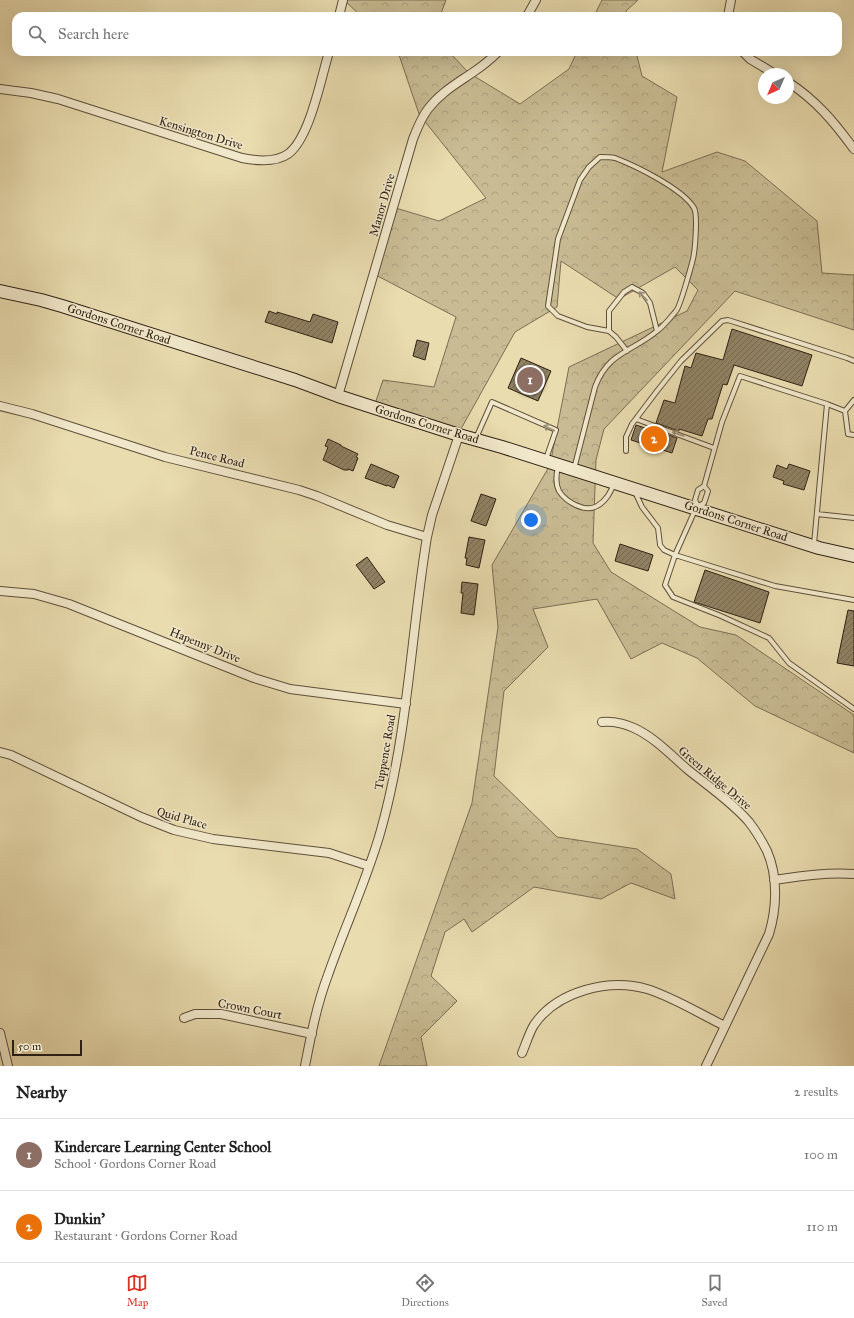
<!DOCTYPE html>
<html lang="en">
<head>
<meta charset="utf-8">
<style>
	:root { --surface:#fff; --page:#f6f6f6; --text:#222; --muted:#767676; --line:#e0e0e0; --accent:#d93025 }
	body { margin:0; font-family:"IM FELL Great Primer",serif; background:var(--page); color:var(--text) }
	.compass { position:absolute; left:758px; top:68px; width:36px; height:36px; border-radius:50%; background:var(--surface); box-shadow:0 4px 16px #0002; rotate:224deg }
	.scale { position:absolute; left:12px; bottom:10px; width:70px; box-sizing:border-box; padding-left:4px; border:2px solid #2f2113; border-top:0; font-size:11px; line-height:14px; white-space:nowrap; color:#2f2113; -webkit-text-stroke:3px #f1e8cb; paint-order:stroke }
	.you { position:absolute; left:531px; top:520px; width:14px; height:14px; margin:-10px; border:3px solid #fff; border-radius:50%; background:#1a73e8; box-shadow:0 0 0 6px #1a73e833 }
	.badge { display:grid; place-items:center; width:26px; height:26px; border-radius:50%; background:var(--accent); color:#fff; font-size:13px; font-weight:700 }
	.pin { position:absolute; translate:-50% -50%; border:2px solid #fff; box-shadow:0 1px 4px #0006 }
	.list { margin:0; padding:0; list-style:none }
	h2 { display:flex; justify-content:space-between; align-items:center; height:52px; margin:0; padding:0 16px; font-size:17px }
	h2 small { font-size:13px; font-weight:400; color:var(--muted) }
	.list li { display:grid; grid-template-columns:26px 1fr auto; gap:12px; align-items:center; box-sizing:border-box; height:72px; padding:0 16px; border-top:1px solid var(--line) }
	.list b { display:block; font-size:15px; white-space:nowrap }
	.list p { margin:0; font-size:13px; white-space:nowrap; color:var(--muted) }
	.list em { font-size:13px; font-style:normal; color:var(--muted) }
	.icon { flex:none; width:22px; height:22px; fill:none; stroke:currentColor; stroke-width:2; stroke-linecap:round; stroke-linejoin:round }
	.map { position:relative; flex:none; width:854px; height:1066px; overflow:hidden }
	.search { position:absolute; background:var(--surface); box-shadow:0 4px 16px #0002; left:12px; right:12px; top:12px; height:44px; display:flex; align-items:center; gap:10px; box-sizing:border-box; padding:0 14px; border-radius:12px; color:var(--muted); font-size:15px }
	.sheet { height:196px; background:var(--surface) }
	nav { display:flex; justify-content:space-around; align-items:center; box-sizing:border-box; height:56px; border-top:1px solid var(--line); background:var(--surface); font-size:11px; color:var(--muted) }
	nav a { display:grid; justify-items:center; gap:2px }
	nav .on { color:var(--accent) }
	.map>svg:first-child { display:block }
</style>
</head>
<body>
<div class="map">
<svg width="854" height="1066" viewBox="0 0 854 1066">
	<defs>
		<pattern id="forest-crowns" width="20" height="18" patternUnits="userSpaceOnUse"><rect width="20" height="18" fill="#c9bc94"/><path d="M2 6a3 3 0 1 1 6 0M12 15a3 3 0 1 1 6 0" fill="none" stroke="#ada17f"/></pattern>
		<pattern id="building-hatch" width="6" height="6" patternUnits="userSpaceOnUse"><rect width="6" height="6" fill="#908264"/><path d="M-1 1l2-2M0 6l6-6M5 7l2-2" fill="none" stroke="#766a51"/></pattern>
	</defs>
	<rect width="100%" height="100%" fill="#e9dcaf"/>
	<filter id="stains"><feTurbulence type="fractalNoise" baseFrequency=".005" numOctaves="4"/><feColorMatrix values="0 0 0 0 .2 0 0 0 0 .09 0 0 0 0 .02 0 0 0 .5 -.17"/></filter>
	<radialGradient id="worn" r=".72"><stop offset=".6" stop-color="#630" stop-opacity="0"/><stop offset="1" stop-color="#630" stop-opacity=".3"/></radialGradient>
	<path fill="url(#forest-crowns)" stroke="#7c6e54" d="M344 0H446L440 16H361Z
		M602 0H638L626 11 628 16H594Z
		M398 52H449L469 73 520 104 569 69 577 52H636L642 76 677 97 662 172 717 152 745 161 817 221 822 273 854 275V330L735 291 604 429 596 460 593 543 611 572 700 627 736 635 854 715V753L755 706 697 658 662 643 631 659 597 599 533 609 548 647 504 691 494 776 557 837 637 849 671 874 675 899 631 883 601 899 534 887 472 932 464 919 445 932 431 976 457 1001 421 1037 427 1066H379L472 803 498 627 492 565 550 465 569 367 687 311 698 290 675 267 619 299 561 261 557 307 515 332 457 436 373 410 383 380 434 387 456 317 370 272 389 206 439 221 486 198 419 114Z"/>
	<path fill="url(#building-hatch)" stroke="#2f2113" d="M269 311 277 314V312L310 322 313 314 338 322 332 343 265 322Z
		M732 329 812 355 802 386 734 365 727 385 723 384 712 419H708L702 436 679 429V431L656 423 664 400 675 403 685 366 691 368 696 353 723 360Z
		M417 340 429 343 425 360 413 356Z
		M521 358 551 371 538 401 508 388Z
		M636 425 654 431V430L677 438 672 453 631 440Z
		M328 439 341 445V446L358 454 356 457 358 458 353 471 348 469V470H344L323 460 328 447 325 446Z
		M371 464 399 476 394 488 387 485V486L365 478Z
		M789 464 810 471 804 490 783 484 784 481 773 477 777 465 787 469Z
		M481 494 496 499 486 526 471 521Z
		M469 537 485 540 479 568 466 565 467 558H465Z
		M620 544 653 555 648 571 615 561Z
		M367 557 385 582 374 589 356 565Z
		M705 570 769 592 760 623 694 602Z
		M462 582 478 584 474 615 461 613 463 593H461Z
		M848 610 854 611V666L837 663Z"/>
	<g fill="none" stroke-linecap="round" stroke-linejoin="round">
		<g stroke="#5e503a" stroke-width="6">
			<path id="lane" d="M609 331V311L624 292 632 287 643 293 650 303 657 331
				M827 404 845 411 848 434 854 435
				M845 411 854 400
				M636 419 714 448
				M476 438 492 402 556 430 546 459
				M626 451V437L632 424 657 391 681 361 722 321 728 320 847 358 854 361
				M558 467C556 475 555 483 559 491 566 502 585 513 597 506 606 501 610 493 614 484
				M574 469 595 387C608 352 632 352 657 331 664 326 670 318 676 311 680 307 691 267 693 259 695 250 698 215 694 208 683 189 636 166 615 158 610 157 605 157 600 157L589 167 580 180 558 239 548 306 558 316 587 327 609 331 616 337 627 351
				M704 486 708 491 704 503 698 506 696 508 675 555 665 585 673 597 721 616 769 638 789 663 854 709
				M635 492 642 507 658 528 660 545 664 550 675 555 775 586 854 600
				M698 506 695 500 698 490 704 486 722 422 740 376 827 404 814 544
				M817 514 854 518"/>
		</g>
		<g stroke="#5e503a" stroke-width="10">
			<path id="street" d="M339 16 343 0
				M527 16 536 0
				M728 16 731 0
				M743 52 750 59 775 74
				M788 82C817 101 834 122 854 149
				M0 89 31 93 58 99 242 158C257 161 275 163 288 154 310 138 321 78 329 52
				M338 396 413 139C417 129 421 118 428 109 440 93 456 84 472 73 481 67 490 60 498 52
				M0 406 32 414 165 457 299 490 317 496 387 525 427 537
				M0 591 34 594 69 604 254 678 290 689 406 704
				M602 722C614 721 623 723 634 728 654 737 671 755 687 769 708 786 732 802 749 822 756 831 762 841 767 851 778 876 777 908 769 934L706 1066
				M0 752 11 755 141 817 174 830 213 839 329 853 369 866
				M774 880C801 876 827 872 854 874
				M184 1018 195 1014H221L312 1034
				M0 1033 8 1066
				M522 1053C526 1044 529 1033 534 1025 557 991 609 978 647 989 673 997 700 1014 725 1026
				M305 1066C311 1035 317 1004 328 975 345 926 367 880 381 830 408 734 411 634 427 537L432 515 459 435"/>
		</g>
		<g stroke="#2f2113" stroke-width="14">
			<path id="secondary" d="M0 291 41 300 62 306 295 380 338 396 459 435 502 447 819 548 854 556"/>
		</g>
		<use href="#lane" stroke="#f1e8cb" stroke-width="4"/>
		<use href="#street" stroke="#f1e8cb" stroke-width="8"/>
		<use href="#secondary" stroke="#f1e8cb" stroke-width="12"/>
	</g>
	<defs><path id="oneway-shaft" d="M-6 0H5M1.5-3L5.5 0L1.5 3" fill="none" stroke-width="1.6" stroke-linecap="round" stroke-linejoin="round"/></defs>
	<g stroke="#9a8e78">
		<use href="#oneway-shaft" transform="translate(643 296) rotate(-133)"/>
		<use href="#oneway-shaft" transform="translate(549 428) rotate(-155)"/>
		<use href="#oneway-shaft" transform="translate(678 434) rotate(-160)"/>
	</g>
	<g text-anchor="middle" dominant-baseline="central" stroke-width="3" stroke-linejoin="round" paint-order="stroke">
		<g font-size="12" fill="#2f2113" stroke="#f1e8cb">
			<text transform="translate(201 133) rotate(17)">Kensington Drive</text>
			<text transform="translate(382 205) rotate(-74)">Manor Drive</text>
			<text transform="translate(119 324) rotate(18)">Gordons Corner Road</text>
			<text transform="translate(427 424) rotate(17)">Gordons Corner Road</text>
			<text transform="translate(217 457) rotate(14)">Pence Road</text>
			<text transform="translate(736 521) rotate(18)">Gordons Corner Road</text>
			<text transform="translate(205 645) rotate(22)">Hapenny Drive</text>
			<text transform="translate(385 752) rotate(-80)">Tuppence Road</text>
			<text transform="translate(715 778) rotate(40)">Green Ridge Drive</text>
			<text transform="translate(182 818) rotate(16)">Quid Place</text>
			<text transform="translate(250 1009) rotate(11)">Crown Court</text>
		</g>
	</g>
	<rect width="100%" height="100%" filter="url(#stains)"/>
	<rect width="100%" height="100%" fill="url(#worn)"/>
</svg>
<svg class="compass" viewBox="-18 -18 36 36"><path d="M0-13l5 13h-10z" fill="#e53935"/><path d="M0 13l5-13h-10z" fill="#767676"/></svg>
<div class="scale">50 m</div>
<div class="you"></div>
<div class="pin badge" style="left:530px;top:380px;background:#8d6e63">1</div>
<div class="pin badge" style="left:654px;top:439px;background:#e8710a">2</div>
<div class="search"><svg class="icon" aria-label="search" viewBox="0 0 24 24"><circle cx="10" cy="10" r="6"/><path d="M15 15l6 6"/></svg>Search here</div>
</div>
<section class="sheet">
<h2>Nearby<small>2 results</small></h2>
<ul class="list">
<li><span class="badge" style="background:#8d6e63">1</span><div><b>Kindercare Learning Center School</b><p>School · Gordons Corner Road</p></div><em>100 m</em></li>
<li><span class="badge" style="background:#e8710a">2</span><div><b>Dunkin'</b><p>Restaurant · Gordons Corner Road</p></div><em>110 m</em></li>
</ul>
</section>
<nav>
<a class="on"><svg class="icon" aria-label="map" viewBox="0 0 24 24"><path d="M3 6l6-2 6 2 6-2v14l-6 2-6-2-6 2zM9 4v14M15 6v14"/></svg>Map</a>
<a><svg class="icon" aria-label="directions" viewBox="0 0 24 24"><path d="M12 3l9 9-9 9-9-9zM9 14v-3h6M13 9l2 2-2 2"/></svg>Directions</a>
<a><svg class="icon" aria-label="saved" viewBox="0 0 24 24"><path d="M7 4h10v16l-5-4-5 4z"/></svg>Saved</a>
</nav>
</body>
</html>
